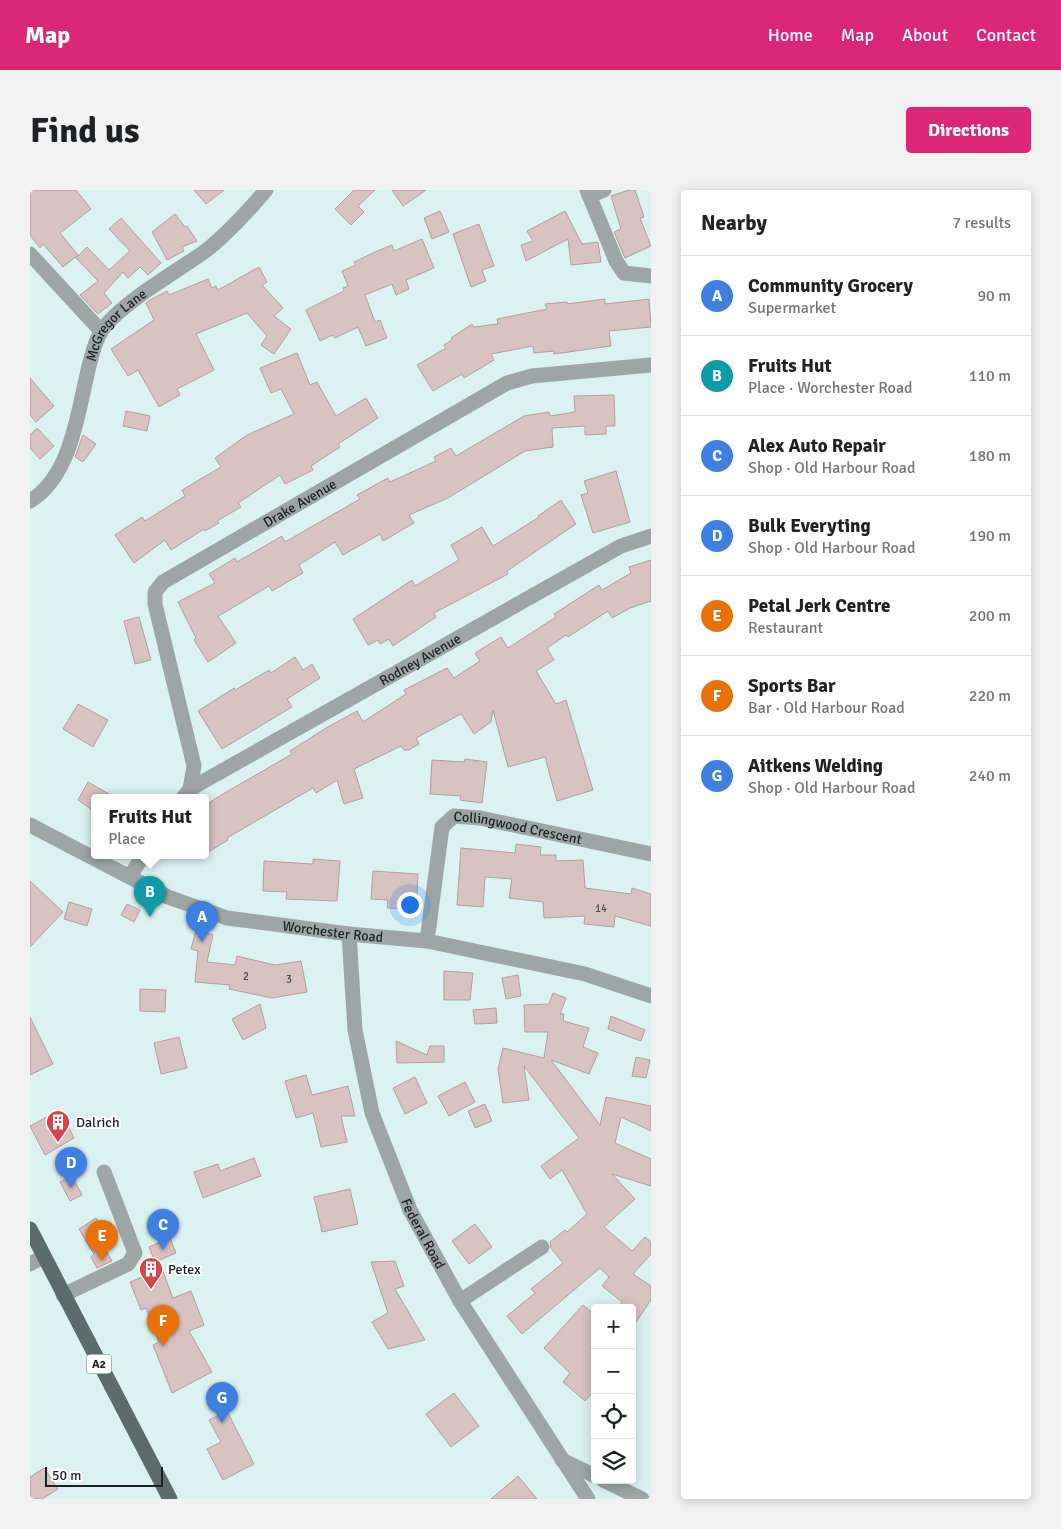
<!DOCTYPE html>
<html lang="en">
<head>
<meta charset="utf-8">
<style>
	:root { --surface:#fff; --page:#f2f2f2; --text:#202124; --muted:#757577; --line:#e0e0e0; --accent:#db2777 }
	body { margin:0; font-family:Signika,sans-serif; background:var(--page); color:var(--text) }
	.controls { position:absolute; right:15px; bottom:15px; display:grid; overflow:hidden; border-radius:5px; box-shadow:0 2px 12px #0003 }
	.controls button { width:45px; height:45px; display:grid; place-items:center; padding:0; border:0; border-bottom:1px solid var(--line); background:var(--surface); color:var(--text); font:25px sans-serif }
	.scale { position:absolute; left:15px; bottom:12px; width:118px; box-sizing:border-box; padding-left:5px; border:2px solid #1a2322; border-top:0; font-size:14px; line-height:18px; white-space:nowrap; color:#1a2322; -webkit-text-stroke:4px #fff; paint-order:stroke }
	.you { position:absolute; left:379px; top:714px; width:18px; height:18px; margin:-12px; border:4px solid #fff; border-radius:50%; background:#1a73e8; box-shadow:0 0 0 8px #1a73e833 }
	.badge { display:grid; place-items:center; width:32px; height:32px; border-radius:50%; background:var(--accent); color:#fff; font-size:16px; font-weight:700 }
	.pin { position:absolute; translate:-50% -41px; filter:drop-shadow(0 1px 2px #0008) }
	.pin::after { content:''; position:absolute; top:26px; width:18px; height:15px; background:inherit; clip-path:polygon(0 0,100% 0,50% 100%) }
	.popup { position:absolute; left:61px; top:604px; width:118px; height:65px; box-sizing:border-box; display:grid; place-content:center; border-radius:5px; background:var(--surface); filter:drop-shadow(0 1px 4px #0005); font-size:16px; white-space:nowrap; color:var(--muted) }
	.popup b { font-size:19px; color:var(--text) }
	.popup::after { content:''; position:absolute; left:50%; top:100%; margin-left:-10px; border:10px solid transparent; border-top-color:var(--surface) }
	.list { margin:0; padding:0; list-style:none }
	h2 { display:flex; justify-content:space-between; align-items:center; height:65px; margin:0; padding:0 20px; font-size:21px }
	h2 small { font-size:16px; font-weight:400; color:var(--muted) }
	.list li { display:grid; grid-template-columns:32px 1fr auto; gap:15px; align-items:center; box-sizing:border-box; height:80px; padding:0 20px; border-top:1px solid var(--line) }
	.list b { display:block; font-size:19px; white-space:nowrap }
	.list p { margin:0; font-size:16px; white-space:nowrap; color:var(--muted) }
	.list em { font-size:16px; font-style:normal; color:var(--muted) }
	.icon { flex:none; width:28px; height:28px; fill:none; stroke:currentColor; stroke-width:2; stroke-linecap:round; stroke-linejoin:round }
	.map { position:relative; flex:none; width:621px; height:1309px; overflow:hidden; border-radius:5px }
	header { display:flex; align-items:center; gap:30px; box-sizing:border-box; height:70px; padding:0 25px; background:var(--accent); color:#fff }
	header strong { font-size:24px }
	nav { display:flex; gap:28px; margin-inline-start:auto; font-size:18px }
	.intro { display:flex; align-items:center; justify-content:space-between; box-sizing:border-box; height:120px; padding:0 30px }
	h1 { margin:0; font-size:35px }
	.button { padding:12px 22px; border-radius:5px; background:var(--accent); color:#fff; font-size:18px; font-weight:700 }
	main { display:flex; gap:30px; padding:0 30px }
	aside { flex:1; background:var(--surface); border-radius:5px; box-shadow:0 2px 12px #0003 }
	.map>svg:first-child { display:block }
</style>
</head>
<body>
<header>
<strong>Map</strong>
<nav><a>Home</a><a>Map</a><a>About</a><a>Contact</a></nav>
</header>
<div class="intro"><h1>Find us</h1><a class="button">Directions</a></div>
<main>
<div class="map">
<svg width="621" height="1309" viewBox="0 0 621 1309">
	<rect width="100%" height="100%" fill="#dbf2f1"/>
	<path fill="#d7c2c1" stroke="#b29e9d" d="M0 0H46L61 19 30 43 48 65 33 77 13 54 10 58 0 45Z
		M164 0H194L176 14Z
		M324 0H345L328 16 334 22 321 35 305 19Z
		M362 0H396L373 16Z
		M599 0H605L614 27 610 28 621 56 595 68 584 42 591 39 581 6Z
		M410 21 419 42 402 49 394 28Z
		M535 21 552 54 568 52 571 72 541 75 538 49 496 71 491 55 503 51 497 41Z
		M145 24 155 37 157 36 167 51 152 57 154 61 137 70 122 42Z
		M91 28 131 73 118 85 110 77 98 88 93 82 74 103 82 113 68 124 50 105 68 91 46 68 57 57 79 80 100 61 79 39Z
		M449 34 464 76 452 80 456 91 441 97 423 44Z
		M392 49 404 78 376 90 379 99 366 105 362 94 335 105 345 132 350 130 357 148 336 156 328 137 305 148 303 145 290 151 276 120 314 101 313 98 318 96 312 81 326 75 324 72 345 62 362 55 364 61Z
		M229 77 237 92 232 95 253 118 244 126 261 139 244 164 231 155 237 146 217 123 166 144 184 180 147 199 150 205 129 217 108 180 98 186 81 159 124 130 116 113 120 110 137 101 139 105 178 89 182 98 186 96 188 100Z
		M575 109V114L619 109 621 137 579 141 581 156 524 164V161L504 163 503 156 461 164 464 170 434 188 432 184 403 201 387 175 416 158 414 155 422 150 421 148 442 134 444 137 468 134 467 129 517 119 515 114 537 112V114Z
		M267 163 280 195 287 192 306 226 336 208 348 228 308 254 310 257 281 276 283 280 255 294 250 285 208 313 211 317 187 331 189 333 175 341 174 339 141 360 135 350 104 373 85 345 112 327 115 331 155 306 152 300 191 277 185 268 217 245 264 224 251 199 241 203 230 178Z
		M0 188 24 216 6 232 0 225Z
		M584 205 585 236H576V244L555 245V236L522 238 523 257 495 261 418 308 379 325 384 333 353 351 350 344 313 365 305 352 269 375 273 383 242 401 239 396 192 424 188 426 206 453 178 472 164 450 166 448 148 412 185 393 179 384 205 368 207 372 252 346 255 352 330 309 327 305 358 288 360 292 406 271 404 267 421 258 426 266 494 226 519 222 520 226 545 222 544 206Z
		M96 221 120 226 117 241 93 236Z
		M7 238 24 256 10 269 0 258V245Z
		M53 245 66 254 53 272 45 267Z
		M586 281 600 332 563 343 551 305 558 303 554 291Z
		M531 310 546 334 477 381 478 384 404 423 406 427 363 456 359 449 350 454 348 450 338 455 323 429 382 390 385 396 429 370 421 355 452 337 463 356 509 327 508 326Z
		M621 370V411L600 418 582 428 578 421 538 447 536 445 517 458 524 470 506 481 526 514 536 510 563 600 527 611 515 567 478 577 463 520 461 532 444 544 431 524 386 548 389 554 379 560H374L371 556 324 579 333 608 314 614 307 590 286 603 283 598 197 648 198 650 175 664V616L186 608 262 564 260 561 296 538 327 521 333 532 376 504 374 500 417 478 424 488 450 471 445 463 471 447 478 458 526 427 524 424 569 395 572 400 601 383 599 377Z
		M109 427 121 470 105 474 94 431Z
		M265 467 273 480 282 474 290 488 257 509 262 517 192 559 168 521 204 498 205 500 239 480 241 483Z
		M48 514 78 530 63 557 33 539Z
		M435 569 457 572 452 613 430 610 431 606 400 604 402 570 434 572Z
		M58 592 86 608H65V622L48 610Z
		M486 654 511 657 510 665H526V671L553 670 555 698 601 704 602 698 621 704V736L585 726 584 737 554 734 555 726 514 728 513 712 479 708 482 689 455 687 453 717 427 715 431 658 485 663Z
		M283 669 310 671 307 711 256 709 257 702 233 701 234 671 283 674Z
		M343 681 388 684 387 705H379L378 719 357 718 358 710 341 709Z
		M0 691 33 722 0 757Z
		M39 712 62 719 57 736 34 729Z
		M97 714 110 720 104 732 91 725Z
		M166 740 183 745 177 772 205 775 207 766 245 775 271 771 277 802 242 808 199 799 200 795 165 792 168 761 161 759Z
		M414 781 443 783 440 810H414Z
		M488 785 491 806 476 809 472 788Z
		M110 799 136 800 135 822 110 821Z
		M523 803 536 808 530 824H534L533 831 559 838 553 857 568 863 559 884 521 870 570 935 576 907 621 916V941L591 927 585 953 621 969V996L582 984 605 1009 574 1037 602 1061 615 1047 621 1052V1064L603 1084 621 1096V1110L602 1138V1118H588L592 1112 572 1096 579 1087 570 1078 492 1144 477 1126 505 1103 501 1099 533 1073 521 1058 520 1052 535 1040 537 1042 557 1024 532 980 520 989 511 976 549 948 494 876 499 910 473 913 468 879 473 858 514 868 518 842H495L494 815 519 814Z
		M230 814 236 838 213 850 202 829Z
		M466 818 467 833 445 834 443 820Z
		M581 826 615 840 611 851 578 839Z
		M0 827 23 874 0 885Z
		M149 847 157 878 131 884 124 853Z
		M366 851 397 865 400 856H414V872L367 873Z
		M606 867 620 870 616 888 602 886Z
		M276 885 282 905 318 896 325 926H311L317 952 291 957 283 923 266 928 255 891Z
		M385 887 397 913 375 924 363 898Z
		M435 892 445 912 419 926 408 906Z
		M455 914 462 931 445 938 438 921Z
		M30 920 44 948 15 965 0 936Z
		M224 968 231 986 173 1008 164 982 188 974 190 981Z
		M42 986 52 1005 40 1011 30 992Z
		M320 999 328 1034 292 1042 284 1007Z
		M66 1028 76 1044 69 1049 82 1071 67 1078 61 1067 64 1064 49 1039Z
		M445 1034 462 1057 439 1074 422 1051Z
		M140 1048 146 1063 125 1072 119 1057Z
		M365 1071 374 1096 365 1099 395 1150 358 1159 342 1132 358 1123 341 1072Z
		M132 1079 143 1108 161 1101 174 1135 159 1141 182 1182 142 1203 123 1155 129 1152 116 1118 111 1120 100 1092Z
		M553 1115 565 1125V1200L555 1211 533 1192 540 1183 514 1158Z
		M424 1203 449 1236 421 1257 396 1224Z
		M197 1221 224 1274 193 1290 177 1259 191 1252 179 1230Z
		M14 1278 28 1299 12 1309H0V1287Z
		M488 1286 507 1309H461Z"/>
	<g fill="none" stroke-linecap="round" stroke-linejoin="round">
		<g stroke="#9da6a5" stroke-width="15">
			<path d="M557 0 586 71 594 83 621 86"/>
			<path d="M559 6 574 0"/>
			<path d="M0 64 71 141"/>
			<path id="s1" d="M0 311C42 286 48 220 59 176 62 165 65 150 72 140 91 113 146 82 174 62 193 48 221 18 236 0"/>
			<path id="s2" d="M160 599 591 356 621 346"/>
			<path id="s3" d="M153 608 160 599 164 576 125 414V402L133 392 477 193 502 186 621 175"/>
			<path id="s4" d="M0 635 138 707 197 728 319 744 397 751 555 784 621 806"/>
			<path d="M100 686 113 666"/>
			<path id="s5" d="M319 744 325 840 342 923 380 1020 430 1111 558 1309"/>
			<path id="s6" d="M397 751 412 637 424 626 450 628 621 664"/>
			<path d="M0 1074 13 1067"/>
			<path d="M33 1105 98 1074 105 1063 74 982"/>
			<path d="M430 1111 512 1057"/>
			<path d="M532 1270 565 1286"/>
			<path d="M573 1290 612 1309"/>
		</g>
		<path stroke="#5b6c6a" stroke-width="15" d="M0 1039 140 1309"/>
	</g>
	<defs>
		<g id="building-pin" transform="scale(1.25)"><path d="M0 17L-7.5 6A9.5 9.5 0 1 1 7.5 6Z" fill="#d4444d" stroke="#fff"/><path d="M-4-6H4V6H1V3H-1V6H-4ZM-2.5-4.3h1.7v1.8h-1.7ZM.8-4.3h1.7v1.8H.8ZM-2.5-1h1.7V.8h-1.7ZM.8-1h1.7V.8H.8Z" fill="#fff"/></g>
	</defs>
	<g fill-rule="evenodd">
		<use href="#building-pin" x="28" y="932"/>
		<use href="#building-pin" x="121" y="1079"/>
	</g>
	<g text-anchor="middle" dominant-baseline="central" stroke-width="4" stroke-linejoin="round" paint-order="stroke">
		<g font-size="11" fill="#494b4a">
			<text x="571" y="718">14</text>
			<text x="216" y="786">2</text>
			<text x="259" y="789">3</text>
		</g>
		<rect fill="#fff" stroke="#5f6564" stroke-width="1" x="56.5" y="1164.5" width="25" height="19" rx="4"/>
		<g font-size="12" font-weight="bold" fill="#1a2322">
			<text x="69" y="1174">A2</text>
		</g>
		<g font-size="14" fill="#1a2322" stroke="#fff">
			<text stroke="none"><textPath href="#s1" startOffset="202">McGregor Lane</textPath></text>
			<text stroke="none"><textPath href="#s3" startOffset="384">Drake Avenue</textPath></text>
			<text stroke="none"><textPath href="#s2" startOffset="264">Rodney Avenue</textPath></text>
			<text stroke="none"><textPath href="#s6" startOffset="196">Collingwood Crescent</textPath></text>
			<text stroke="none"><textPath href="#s4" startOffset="325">Worchester Road</textPath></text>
			<text stroke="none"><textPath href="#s5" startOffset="312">Federal Road</textPath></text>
		</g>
		<g font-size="14" fill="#1a2322" stroke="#fff" text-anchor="start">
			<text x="46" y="932">Dalrich</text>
			<text x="138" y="1079">Petex</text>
		</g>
	</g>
</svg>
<div class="controls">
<button>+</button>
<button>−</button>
<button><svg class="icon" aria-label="locate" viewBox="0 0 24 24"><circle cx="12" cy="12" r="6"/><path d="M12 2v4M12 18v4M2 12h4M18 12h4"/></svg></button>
<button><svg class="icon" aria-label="layers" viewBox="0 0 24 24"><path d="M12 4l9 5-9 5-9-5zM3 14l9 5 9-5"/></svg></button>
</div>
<div class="scale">50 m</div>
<div class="you"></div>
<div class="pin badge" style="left:172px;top:752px;background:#3f7fe0">A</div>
<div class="pin badge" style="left:120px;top:727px;background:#0f9aa8">B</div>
<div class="popup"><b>Fruits Hut</b>Place</div>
<div class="pin badge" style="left:133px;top:1060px;background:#3f7fe0">C</div>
<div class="pin badge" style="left:41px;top:998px;background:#3f7fe0">D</div>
<div class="pin badge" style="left:72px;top:1071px;background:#e8710a">E</div>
<div class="pin badge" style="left:133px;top:1156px;background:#e8710a">F</div>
<div class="pin badge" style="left:192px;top:1233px;background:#3f7fe0">G</div>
</div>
<aside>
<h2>Nearby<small>7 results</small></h2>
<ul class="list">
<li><span class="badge" style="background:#3f7fe0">A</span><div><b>Community Grocery</b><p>Supermarket</p></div><em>90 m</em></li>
<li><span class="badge" style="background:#0f9aa8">B</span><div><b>Fruits Hut</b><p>Place · Worchester Road</p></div><em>110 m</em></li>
<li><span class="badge" style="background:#3f7fe0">C</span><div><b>Alex Auto Repair</b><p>Shop · Old Harbour Road</p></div><em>180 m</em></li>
<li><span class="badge" style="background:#3f7fe0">D</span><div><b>Bulk Everyting</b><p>Shop · Old Harbour Road</p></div><em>190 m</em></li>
<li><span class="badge" style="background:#e8710a">E</span><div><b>Petal Jerk Centre</b><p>Restaurant</p></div><em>200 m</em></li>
<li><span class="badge" style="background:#e8710a">F</span><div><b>Sports Bar</b><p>Bar · Old Harbour Road</p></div><em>220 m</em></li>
<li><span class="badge" style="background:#3f7fe0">G</span><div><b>Aitkens Welding</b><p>Shop · Old Harbour Road</p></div><em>240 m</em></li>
</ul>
</aside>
</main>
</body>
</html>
